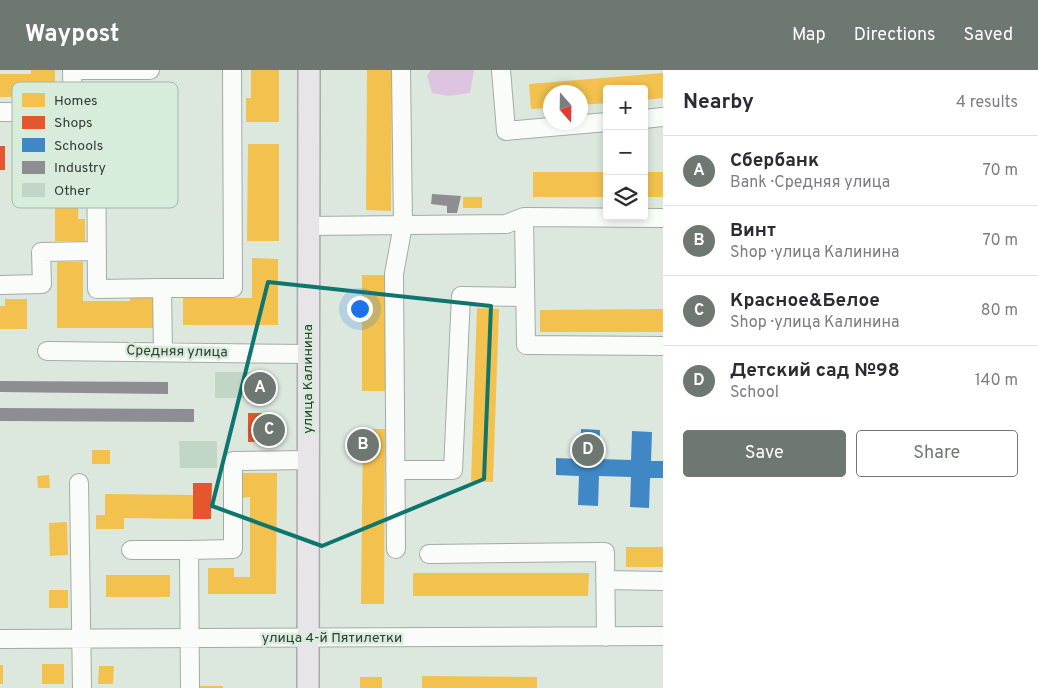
<!DOCTYPE html>
<html lang="en">
<head>
<meta charset="utf-8">
<style>
	:root { --surface:#fff; --page:#f2f2f3; --text:#2b2b33; --muted:#7c7c81; --line:#e1e1e2; --accent:#6e7870 }
	body { margin:0; font-family:Overpass,sans-serif; background:var(--page); color:var(--text) }
	.controls { position:absolute; right:15px; top:15px; display:grid; overflow:hidden; border-radius:5px; box-shadow:0 2px 8px #0003 }
	.controls button { width:45px; height:45px; display:grid; place-items:center; padding:0; border:0; border-bottom:1px solid var(--line); background:var(--surface); color:var(--text); font:25px sans-serif }
	.compass { position:absolute; left:543px; top:15px; width:45px; height:45px; border-radius:50%; background:var(--surface); box-shadow:0 2px 8px #0003; rotate:160deg }
	.you { position:absolute; left:359px; top:238px; width:18px; height:18px; margin:-12px; border:4px solid #fff; border-radius:50%; background:#1a73e8; box-shadow:0 0 0 8px #1a73e833 }
	.badge { display:grid; place-items:center; width:32px; height:32px; border-radius:50%; background:var(--accent); color:#fff; font-size:16px; font-weight:700 }
	.pin { position:absolute; translate:-50% -50%; border:2px solid #fff; box-shadow:0 1px 5px #0006 }
	.list { margin:0; padding:0; list-style:none }
	h2 { display:flex; justify-content:space-between; align-items:center; height:65px; margin:0; padding:0 20px; font-size:21px }
	h2 small { font-size:16px; font-weight:400; color:var(--muted) }
	.list li { display:grid; grid-template-columns:32px 1fr auto; gap:15px; align-items:center; box-sizing:border-box; height:70px; padding:0 20px; border-top:1px solid var(--line) }
	.list b { display:block; font-size:19px; white-space:nowrap }
	.list p { margin:0; font-size:16px; white-space:nowrap; color:var(--muted) }
	.list em { font-size:16px; font-style:normal; color:var(--muted) }
	.actions { display:flex; gap:10px; padding:15px 20px }
	.actions a { flex:1; padding:11px 0; border:1px solid var(--accent); border-radius:5px; text-align:center; font-size:18px; color:var(--accent) }
	.actions .main { background:var(--accent); color:#fff }
	.icon { flex:none; width:28px; height:28px; fill:none; stroke:currentColor; stroke-width:2; stroke-linecap:round; stroke-linejoin:round }
	.map { position:relative; flex:none; width:663px; height:618px; overflow:hidden }
	header { display:flex; align-items:center; gap:30px; box-sizing:border-box; height:70px; padding:0 25px; background:var(--accent); color:#fff }
	header strong { font-size:24px }
	nav { display:flex; gap:28px; margin-inline-start:auto; font-size:18px }
	main { display:flex }
	aside { flex:1; background:var(--surface) }
	.map>svg:first-child { display:block }
</style>
</head>
<body>
<header>
<strong>Waypost</strong>
<nav><a>Map</a><a>Directions</a><a>Saved</a></nav>
</header>
<main>
<div class="map">
<svg width="663" height="618" viewBox="0 0 663 618">
	<rect width="100%" height="100%" fill="#dce8de"/>
	<path fill="#ddc4e0" d="M431 0H474L470 23 448 26 432 23 427 5Z"/>
	<path fill="#f2c14e" d="M31 0H55V27H0V4H31Z
		M251 0H279V52H246V28H251Z
		M367 0H392L391 141 366 140Z
		M663 3V28L644 30V19H607V33L580 35V22H550V38L531 39 529 14Z
		M248 74H279V171H247Z
		M55 79H84V99H79L78 149H85V171H55Z
		M533 102H607V127H533Z
		M644 102H663V127H644Z
		M463 127H482V138H463Z
		M252 188 278 189V255H183V224H206V228H252Z
		M57 192H83V231H130V226H153V258H57Z
		M362 205H385V321H362Z
		M5 229H27V259H0V236H5Z
		M477 238 499 239 493 412 471 411Z
		M663 239V262H540V240Z
		M363 359H385L384 534H361Z
		M92 380H110V394H92Z
		M242 403H277L276 524H208V498H234V507H250V427L242 428Z
		M49 405 50 418H38L37 406Z
		M105 424 193 425V449L124 448V459H96V445H105Z
		M67 452 68 485 50 486 49 453Z
		M626 477H663V497H626Z
		M413 503H589L588 526H413Z
		M106 505H170V527H106Z
		M49 520H68V538H49Z
		M42 594H64V614H42Z
		M0 595H3V614H0Z
		M99 596H114L113 614H98Z
		M422 606 537 607V618H422Z
		M360 607H382V618H360Z
		M200 616H223V618H200Z"/>
	<path fill="#e4572e" d="M0 76H5V100H0Z
		M248 343H273L274 366 270 371 248 372Z
		M193 413H212L211 449H193Z"/>
	<path fill="#3f88c5" d="M581 359 600 360 599 389 631 390 632 361 652 362 651 391H663V408H650L649 438 630 437 631 407 599 406 598 436 578 435 579 406 556 405V388L580 389Z"/>
	<path fill="#8d8d92" d="M432 124 461 126 457 143H447V136L431 134Z
		M0 311 168 312V324L0 322Z
		M0 338 194 339V352L0 351Z"/>
	<path fill="#c1d6c6" d="M215 302H261L260 328H215Z
		M179 371H217V398H180Z"/>
	<g fill="none" stroke-linecap="round" stroke-linejoin="round">
		<g stroke="#a2aca4" stroke-width="20">
			<path id="minor" d="M72 0H150
				M501 0 506 61 607 52
				M72 1 73 43
				M0 42 96 43 97 219 162 218 163 282
				M644 49 663 47
				M524 147 663 148
				M309 156 506 154 524 147 526 275 663 276
				M0 215 42 214 41 182 97 181
				M162 218H233L232 0
				M47 281 308 284
				M395 400H453L461 226 525 227
				M79 413 82 618
				M396 479 394 204 403 155 401 0
				M131 480H189
				M429 484 605 482 606 567
				M605 510 663 511
				M0 569 663 566
				M190 618 189 480 233 479V391L308 390"/>
		</g>
		<g stroke="#a9a8aa" stroke-width="24">
			<path id="major" d="M308 618 309 0"/>
		</g>
		<use href="#minor" stroke="#fafcfa" stroke-width="18"/>
		<use href="#major" stroke="#e7e5e8" stroke-width="21"/>
	</g>
	<path fill="none" stroke="#0f766e" stroke-width="4" stroke-linejoin="round" d="M268 212 491 236 484 409 322 476 212 436Z"/>
	<g text-anchor="middle" dominant-baseline="central" stroke-width="5" stroke-linejoin="round" paint-order="stroke">
		<g font-size="14" fill="#333b35" stroke="#d8ecdb">
			<text transform="translate(177 282) rotate(1)">Средняя улица</text>
			<text transform="translate(308 309) rotate(-90)">улица Калинина</text>
			<text x="332" y="568">улица 4-й Пятилетки</text>
		</g>
	</g>
	<rect x="12" y="12" width="166" height="126" rx="8" fill="#d8ecdb" stroke="#a6b7a9" stroke-width="1"/>
	<rect x="22" y="23" width="23" height="14" fill="#f2c14e"/>
	<rect x="22" y="46" width="23" height="13" fill="#e4572e"/>
	<rect x="22" y="68" width="23" height="14" fill="#3f88c5"/>
	<rect x="22" y="91" width="23" height="13" fill="#8d8d92"/>
	<rect x="22" y="113" width="23" height="14" fill="#c1d6c6"/>
	<g font-size="14" fill="#333b35">
		<text x="54" y="35">Homes</text>
		<text x="54" y="57">Shops</text>
		<text x="54" y="80">Schools</text>
		<text x="54" y="102">Industry</text>
		<text x="54" y="125">Other</text>
	</g>
</svg>
<div class="controls">
<button>+</button>
<button>−</button>
<button><svg class="icon" aria-label="layers" viewBox="0 0 24 24"><path d="M12 4l9 5-9 5-9-5zM3 14l9 5 9-5"/></svg></button>
</div>
<svg class="compass" viewBox="-18 -18 36 36"><path d="M0-13l5 13h-10z" fill="#e53935"/><path d="M0 13l5-13h-10z" fill="#7c7c81"/></svg>
<div class="you"></div>
<div class="pin badge" style="left:260px;top:318px">A</div>
<div class="pin badge" style="left:363px;top:375px">B</div>
<div class="pin badge" style="left:269px;top:360px">C</div>
<div class="pin badge" style="left:588px;top:380px">D</div>
</div>
<aside>
<h2>Nearby<small>4 results</small></h2>
<ul class="list">
<li><span class="badge">A</span><div><b>Сбербанк</b><p>Bank · Средняя улица</p></div><em>70 m</em></li>
<li><span class="badge">B</span><div><b>Винт</b><p>Shop · улица Калинина</p></div><em>70 m</em></li>
<li><span class="badge">C</span><div><b>Красное&amp;Белое</b><p>Shop · улица Калинина</p></div><em>80 m</em></li>
<li><span class="badge">D</span><div><b>Детский сад №98</b><p>School</p></div><em>140 m</em></li>
</ul>
<div class="actions"><a class="main">Save</a><a>Share</a></div>
</aside>
</main>
</body>
</html>
